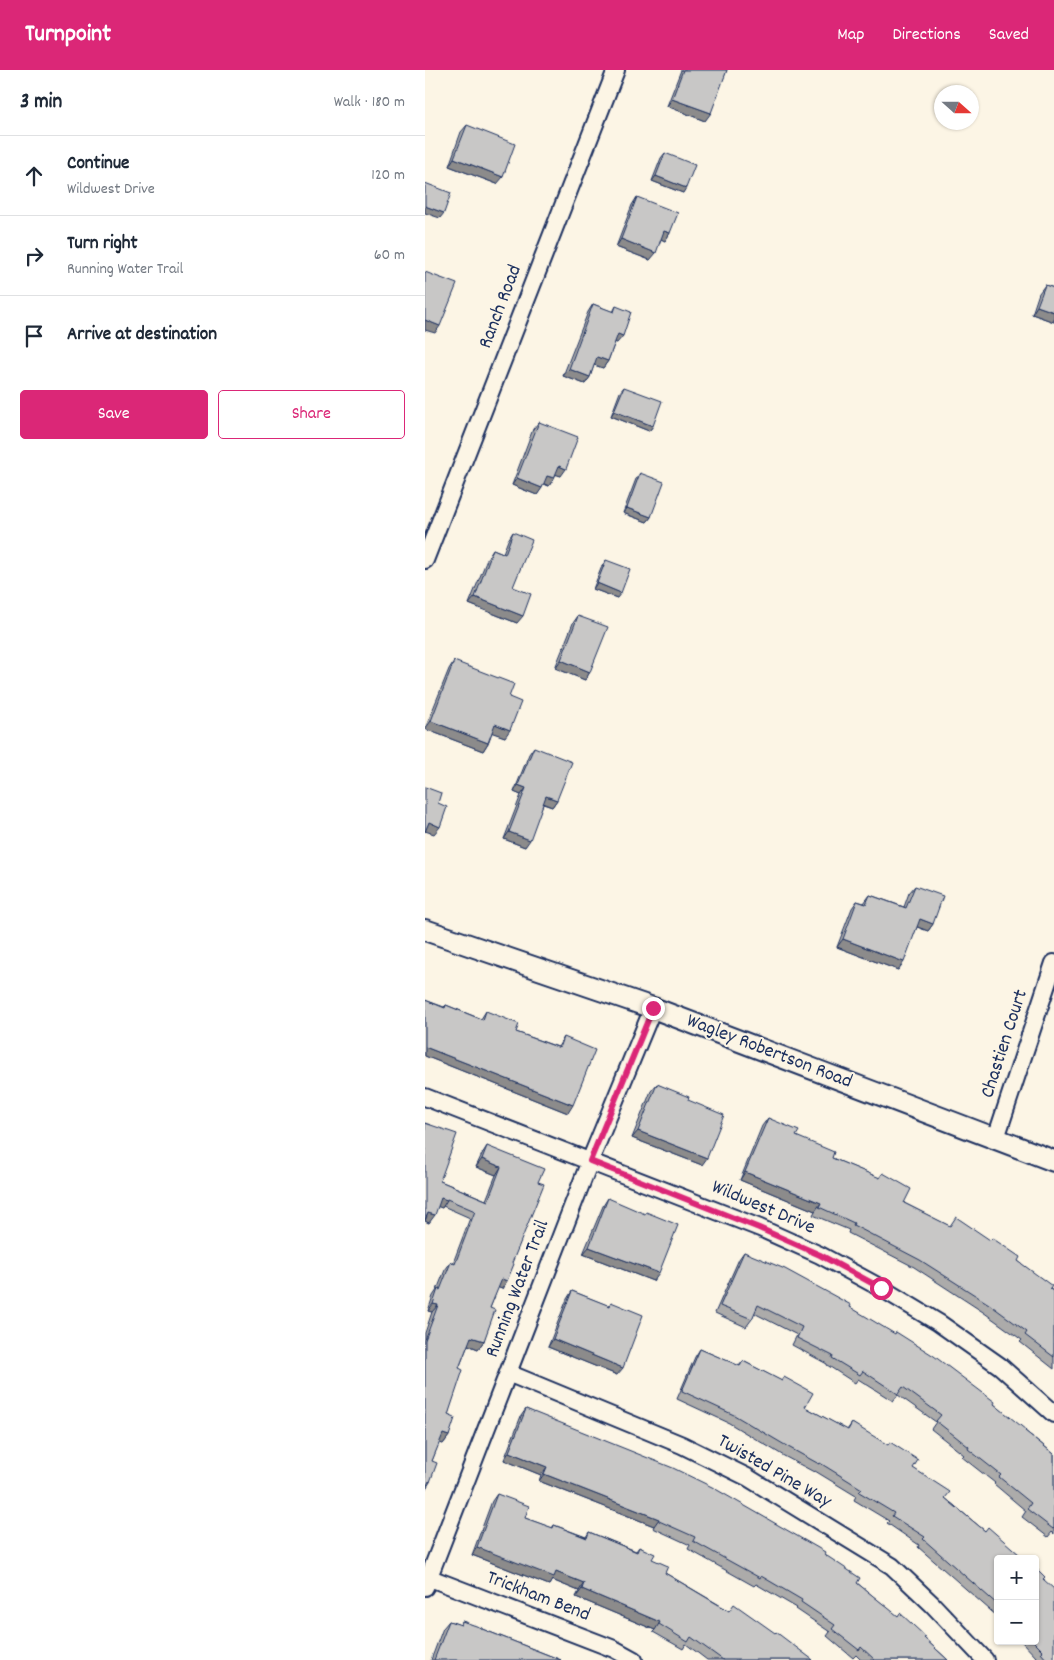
<!DOCTYPE html>
<html lang="en">
<head>
<meta charset="utf-8">
<style>
	:root { --surface:#fff; --page:#f6f6f7; --text:#1f2937; --muted:#747a83; --line:#e0e1e3; --accent:#db2777 }
	body { margin:0; font-family:Dekko,sans-serif; background:var(--page); color:var(--text) }
	.controls { position:absolute; right:15px; bottom:15px; display:grid; overflow:hidden; border-radius:5px; box-shadow:0 1px 4px #0004 }
	.controls button { width:45px; height:45px; display:grid; place-items:center; padding:0; border:0; border-bottom:1px solid var(--line); background:var(--surface); color:var(--text); font:25px sans-serif }
	.compass { position:absolute; left:509px; top:15px; width:45px; height:45px; border-radius:50%; background:var(--surface); box-shadow:0 1px 4px #0004; rotate:111deg }
	.stop { position:absolute; width:15px; height:15px; margin:-11px; border:4px solid #db2777; border-radius:50%; background:#fff }
	.stop.end { background:#db2777; border-color:#fff; box-shadow:0 1px 5px #0008 }
	.list { margin:0; padding:0; list-style:none }
	h2 { display:flex; justify-content:space-between; align-items:center; height:65px; margin:0; padding:0 20px; font-size:21px }
	h2 small { font-size:16px; font-weight:400; color:var(--muted) }
	.list li { display:grid; grid-template-columns:32px 1fr auto; gap:15px; align-items:center; box-sizing:border-box; height:80px; padding:0 20px; border-top:1px solid var(--line) }
	.list b { display:block; font-size:19px; white-space:nowrap }
	.list p { margin:0; font-size:16px; white-space:nowrap; color:var(--muted) }
	.list em { font-size:16px; font-style:normal; color:var(--muted) }
	.actions { display:flex; gap:10px; padding:15px 20px }
	.actions a { flex:1; padding:11px 0; border:1px solid var(--accent); border-radius:5px; text-align:center; font-size:18px; color:var(--accent) }
	.actions .main { background:var(--accent); color:#fff }
	.icon { flex:none; width:28px; height:28px; fill:none; stroke:currentColor; stroke-width:2; stroke-linecap:round; stroke-linejoin:round }
	.map { position:relative; flex:none; width:629px; height:1590px; overflow:hidden }
	header { display:flex; align-items:center; gap:30px; box-sizing:border-box; height:70px; padding:0 25px; background:var(--accent); color:#fff }
	header strong { font-size:24px }
	nav { display:flex; gap:28px; margin-inline-start:auto; font-size:18px }
	main { display:flex }
	aside { flex:1; background:var(--surface) }
	.map>svg:first-child { display:block }
</style>
</head>
<body>
<header>
<strong>Turnpoint</strong>
<nav><a>Map</a><a>Directions</a><a>Saved</a></nav>
</header>
<main>
<aside>
<h2>3 min<small>Walk · 180 m</small></h2>
<ul class="list">
<li><svg class="icon" aria-label="ahead" viewBox="0 0 24 24"><path d="M12 20V5M6 11l6-6 6 6"/></svg><div><b>Continue</b><p>Wildwest Drive</p></div><em>120 m</em></li>
<li><svg class="icon" aria-label="right" viewBox="0 0 24 24"><path d="M7 20v-9h11M14 6l5 5-5 5"/></svg><div><b>Turn right</b><p>Running Water Trail</p></div><em>60 m</em></li>
<li><svg class="icon" aria-label="arrive" viewBox="0 0 24 24"><path d="M6 21V4h12l-3 4 3 4H6"/></svg><div><b>Arrive at destination</b></div></li>
</ul>
<div class="actions"><a class="main">Save</a><a>Share</a></div>
</aside>
<div class="map">
<svg width="629" height="1590" viewBox="0 0 629 1590">
	<rect width="100%" height="100%" fill="#fcf5e5"/>
	<filter id="ink" filterUnits="userSpaceOnUse"><feTurbulence type="fractalNoise" baseFrequency=".02" numOctaves="2"/><feDisplacementMap in="SourceGraphic" scale="10" xChannelSelector="R" yChannelSelector="G"/><feConvolveMatrix kernelMatrix="1 2 1 2 8 2 1 2 1" color-interpolation-filters="sRGB"/></filter>
	<g filter="url(#ink)">
		<g fill="none" stroke-linecap="round" stroke-linejoin="round">
			<g stroke="#1b2f5e" stroke-width="20">
				<path id="minor" d="M0 490 191 0
					M0 1027 335 1158 395 1185 456 1218 514 1253 575 1296 629 1344
					M571 1068 629 893
					M83 1303 257 1375 322 1407 467 1496 507 1534 560 1590
					M0 1506 189 1579 209 1590
					M0 1517 165 1091 228 938"/>
			</g>
			<g stroke="#1b2f5e" stroke-width="24">
				<path id="tertiary" d="M0 860 228 938 629 1091"/>
			</g>
			<use href="#minor" stroke="#fcf5e5" stroke-width="16"/>
			<use href="#tertiary" stroke="#fcf5e5" stroke-width="20"/>
		</g>
		<path fill="#acabaa" stroke="#1b2f5e" d="M256 0H302L280 51 242 36Z
			M42 55 72 114 24 96 36 62Z
			M240 83 258 123 227 111 236 88Z
			M212 127 245 163 240 171 236 169 225 190 191 177 207 135Z
			M620 215 629 218V252L607 244 614 223Z
			M168 234 188 242 191 236 192 273 190 272 183 291 178 298 169 295 165 307 160 314 138 306 163 242Z
			M199 317 228 356 224 361 186 346 195 322Z
			M114 352 136 406 131 404 129 408 124 416 119 414 112 425 87 415 108 359Z
			M215 403 226 447 222 452 198 443 211 409Z
			M88 462V517L92 553 44 534 63 487 68 479 78 483 83 470Z
			M181 490 192 528 168 519 177 496Z
			M153 546 165 602 160 610 130 598 148 553Z
			M29 591 84 627 80 667 67 662 63 673 58 681 0 659 24 599Z
			M109 677 132 730 127 737 118 734 100 777 79 769 96 725 89 722 104 684Z
			M490 816 508 854 503 861 492 857 473 900 412 877 427 838 432 831 439 833 445 825 479 837 484 823Z
			M0 930 19 937 21 935 56 949 61 941 91 962 133 977 139 967 143 1043 0 986Z
			M232 1014 263 1030 277 1095 207 1068 226 1021Z
			M343 1048 371 1066 407 1088 454 1108 458 1103 479 1133 593 1191 629 1222V1299L595 1272 597 1270 558 1242 489 1197 423 1163 424 1160 388 1145 390 1141 315 1110 337 1056Z
			M62 1076 113 1112 77 1219 73 1217 65 1238 59 1271 53 1279 43 1275 34 1298 23 1345 24 1366 18 1374 14 1372 7 1391 5 1412 0 1420V1263L7 1242 3 1241 8 1226 12 1220 20 1200 26 1192 28 1193 45 1148 18 1136 17 1138 13 1136 4 1153 0 1151 15 1111 61 1130 71 1105 51 1097 57 1084Z
			M183 1128 228 1211 158 1184 178 1136Z
			M319 1182 425 1237 569 1334 600 1361 629 1384V1464L627 1462 623 1467 597 1447 601 1441 569 1414 570 1413 537 1387 539 1385 506 1359 511 1352 473 1325 468 1331 433 1309 430 1313 402 1295V1294L367 1275 372 1265 329 1243 327 1249 321 1257 290 1243 314 1189Z
			M147 1221 184 1236 186 1232 192 1305 123 1277 142 1229Z
			M275 1279 314 1296 318 1291 356 1311 359 1307 380 1337 422 1360 427 1353 488 1398 520 1428 560 1461 595 1485 601 1489H573V1547L493 1477 494 1475 462 1453 464 1451 429 1430 431 1426 390 1401 389 1402 359 1386 304 1353 252 1329 270 1287Z
			M101 1339 399 1484 432 1513 500 1569 523 1590H436L431 1585 428 1588 402 1566 405 1562 371 1539 372 1538 331 1514 329 1516 263 1479 265 1475 228 1458 229 1456 114 1411 116 1405 79 1390 96 1346Z
			M72 1424 100 1448 127 1458 129 1455 161 1467 164 1462 211 1481 214 1477 240 1503 388 1590H282L261 1574 258 1579 228 1562 230 1560 151 1527 154 1521 127 1510 124 1515 47 1485 67 1431Z
			M619 1509 629 1590H611L612 1588 596 1571H610Z
			M24 1551 35 1555 37 1551 57 1559 136 1590H6L18 1558Z"/>
		<path fill="#8c8b8b" stroke="#1b2f5e" d="M247 29 286 43 280 51 242 36Z
			M29 88 78 107 72 114 24 96Z
			M231 106 261 118 258 123 227 111Z
			M0 136 19 143 15 148 0 143Z
			M239 161 245 163 240 171 234 168Z
			M196 169 231 183 225 190 191 177Z
			M612 236 629 242V252L607 244Z
			M0 250 15 256 10 263 0 260Z
			M193 264 198 266 192 273 188 272Z
			M172 287 183 291 178 298 167 294Z
			M144 299 165 307 160 314 138 306Z
			M189 341 228 356 224 361 186 346Z
			M134 396 141 399 136 406 129 404Z
			M122 406 129 408 124 416 117 413Z
			M92 408 117 418 112 425 87 415Z
			M202 438 226 447 222 452 198 443Z
			M172 513 196 523 192 528 168 519Z
			M50 527 98 546 92 553 44 534Z
			M136 590 165 602 160 610 130 598Z
			M6 651 63 673 58 681 0 659Z
			M70 654 85 660 80 667 65 662Z
			M93 715 101 718 96 725 89 722Z
			M121 726 132 730 127 737 117 733Z
			M4 752 15 757 9 764 0 761Z
			M84 762 105 770 100 777 79 769Z
			M495 849 508 854 503 861 490 856Z
			M418 869 479 892 473 900 412 877Z
			M0 977 148 1035 143 1043 0 986Z
			M213 1061 282 1088 277 1095 207 1068Z
			M57 1089 76 1097 71 1105 51 1097Z
			M320 1102 396 1133 390 1141 315 1110Z
			M16 1128 22 1130 17 1138 11 1136Z
			M3 1143 10 1145 4 1153 0 1151Z
			M164 1177 234 1203 228 1211 158 1184Z
			M77 1209 82 1211 77 1219 71 1217Z
			M8 1234 13 1235 7 1242 3 1241Z
			M46 1267 59 1271 53 1279 41 1274Z
			M128 1269 198 1298 192 1305 123 1277Z
			M18 1364 24 1366 18 1374 12 1372Z
			M84 1382 122 1397 116 1405 79 1390Z
			M119 1404 234 1449 229 1456 114 1411Z
			M52 1477 131 1502 159 1513 154 1521 127 1510 124 1515 47 1485Z
			M157 1519 235 1552 230 1560 151 1527Z"/>
		<path fill="#c8c7c6" stroke="#1b2f5e" d="M258 0H302L286 43 247 29Z
			M42 55 90 74 78 107 29 88Z
			M240 83 270 95 261 118 231 106Z
			M0 113 26 123 19 143 0 136Z
			M212 127 253 143 245 163 239 161 231 183 196 169Z
			M0 202 32 214 15 256 0 250Z
			M620 215 629 218V242L612 236Z
			M168 234 189 242 191 236 206 242 198 266 193 264 183 291 172 287 165 307 144 299Z
			M199 317 237 331 228 356 189 341Z
			M114 352 153 367 141 399 134 396 129 408 122 406 117 418 92 408Z
			M215 403 239 412 226 447 202 438Z
			M88 462 107 470 88 517 106 524 98 546 50 527 68 479 80 484Z
			M181 490 205 499 196 523 172 513Z
			M153 546 183 557 165 602 136 590Z
			M29 591 89 614 84 627 96 632 85 660 70 654 63 673 6 651Z
			M109 677 147 692 132 730 121 726 105 770 84 762 101 718 93 715Z
			M0 717 16 723 13 733 22 737 15 757 4 752 0 762Z
			M490 816 518 826 508 854 495 849 479 892 418 869 432 831 441 834 445 825 481 838Z
			M0 930 20 938 21 935 58 950 61 941 94 954 91 962 135 978 139 967 170 980 148 1035 0 977Z
			M232 1014 264 1027 263 1030 299 1045 282 1088 213 1061Z
			M343 1048 374 1061 371 1066 409 1082 407 1088 455 1108 458 1103 486 1119 479 1133 525 1156 531 1147 565 1170 567 1168 595 1187 593 1191 627 1216 625 1219 629 1222V1287L600 1265 602 1262 564 1234 495 1190 428 1155 429 1153 394 1137 396 1133 320 1102Z
			M0 1053 32 1064 15 1111 63 1131 76 1097 57 1089 62 1076 119 1099 113 1112 119 1114 87 1193 89 1194 82 1211 77 1209 65 1238 70 1240 59 1271 46 1267 34 1298 38 1300 23 1345 30 1348 24 1366 18 1364 7 1391 12 1393 5 1412 4 1411 0 1420V1270L13 1235 8 1234 13 1219 15 1220 26 1192 30 1194 50 1141 22 1129V1130L16 1128 10 1145 3 1143 0 1150Z
			M183 1128 220 1144 221 1142 253 1155 234 1203 164 1177Z
			M319 1182 360 1199 426 1235 425 1237 470 1264 471 1262 509 1286 570 1332 569 1334 601 1360 600 1361 629 1384V1458L628 1459 602 1439 606 1433 574 1407 576 1405 543 1379 544 1377 511 1351 516 1345 478 1317 473 1324 438 1301 435 1305 407 1288 408 1286 372 1268 377 1257 333 1235 327 1249 295 1236Z
			M147 1221 185 1236 186 1232 218 1245 198 1298 128 1269Z
			M275 1279 315 1296 318 1291 357 1311 359 1307 388 1323 380 1337 423 1360 427 1353 463 1375 465 1372 493 1390 488 1398 525 1422 520 1428 560 1461 563 1457 595 1485 596 1484 601 1489H573V1535L498 1469 500 1467 467 1446 469 1443 434 1422 437 1419 395 1393 394 1394 365 1378 309 1345 257 1321Z
			M101 1339 248 1398 287 1417 400 1482 399 1484 435 1508 432 1513 473 1546 475 1543 501 1567 499 1568 523 1590H450L436 1577 434 1580 407 1559 410 1555 376 1532 377 1530 336 1506 335 1508 268 1471 270 1467 234 1451V1449L119 1404 122 1397 84 1382Z
			M72 1424 104 1436 100 1448 128 1458 129 1455 162 1468 164 1462 212 1482 214 1477 230 1484 227 1489 243 1496 240 1503 304 1541 309 1534 350 1563 351 1562 388 1590H298L266 1567 263 1572 234 1554 235 1552 157 1519 159 1513 131 1502 129 1507 52 1477Z
			M610 1497 620 1507 618 1509 629 1519V1590H622L616 1583 618 1581 608 1571H610Z
			M24 1551 36 1555 37 1551 57 1558V1559L136 1590H9Z"/>
	</g>
	<g fill="none" stroke-linecap="round" stroke-linejoin="round" filter="url(#ink)">
		<path stroke="#db2777" stroke-width="6" d="M228 938 165 1091 334 1158 395 1185 456 1218"/>
	</g>
	<g text-anchor="middle" dominant-baseline="central" stroke-width="4" stroke-linejoin="round" paint-order="stroke">
		<g font-size="20" fill="#1b2f5e" stroke="#fcf5e5">
			<text transform="translate(76 237) rotate(-69)">Ranch Road</text>
			<text transform="translate(580 974) rotate(-72)">Chastien Court</text>
			<text transform="translate(344 982) rotate(21)">Wagley Robertson Road</text>
			<text transform="translate(338 1138) rotate(23)">Wildwest Drive</text>
			<text transform="translate(93 1219) rotate(-69)">Running Water Trail</text>
			<text transform="translate(349 1402) rotate(30)">Twisted Pine Way</text>
			<text transform="translate(113 1527) rotate(21)">Trickham Bend</text>
		</g>
	</g>
</svg>
<div class="controls">
<button>+</button>
<button>−</button>
</div>
<svg class="compass" viewBox="-18 -18 36 36"><path d="M0-13l5 13h-10z" fill="#e53935"/><path d="M0 13l5-13h-10z" fill="#747a83"/></svg>
<div class="stop" style="left:456px;top:1218px"></div>
<div class="stop end" style="left:228px;top:938px"></div>
</div>
</main>
</body>
</html>
